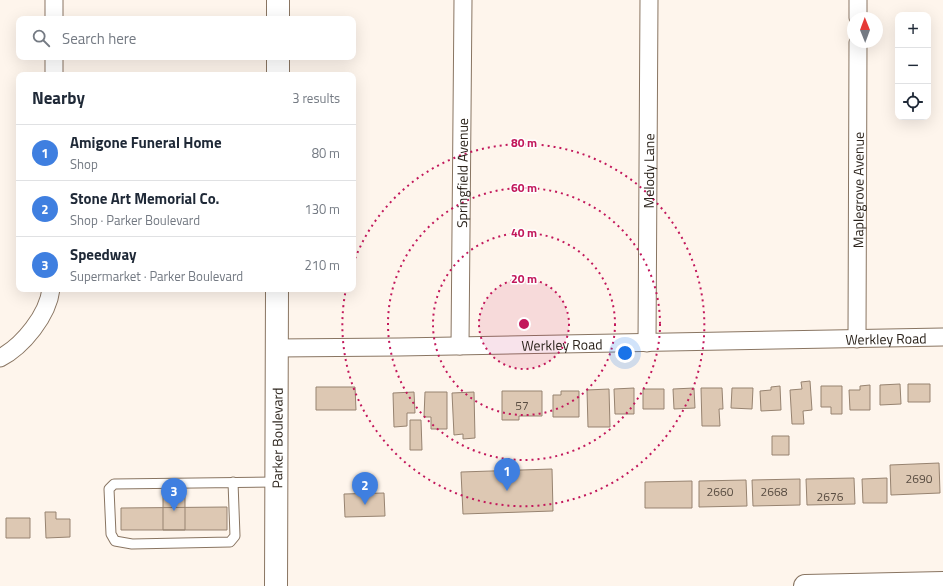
<!DOCTYPE html>
<html lang="en">
<head>
<meta charset="utf-8">
<style>
	:root { --surface:#fff; --page:#f2f2f3; --text:#1f2937; --muted:#747a83; --line:#e0e1e3; --accent:#1a73e8 }
	body { margin:0; font-family:"Titillium Web",sans-serif; background:var(--page); color:var(--text) }
	.controls { position:absolute; right:12px; top:12px; display:grid; overflow:hidden; border-radius:8px; box-shadow:0 4px 16px #0002 }
	.controls button { width:36px; height:36px; display:grid; place-items:center; padding:0; border:0; border-bottom:1px solid var(--line); background:var(--surface); color:var(--text); font:20px sans-serif }
	.compass { position:absolute; left:847px; top:12px; width:36px; height:36px; border-radius:50%; background:var(--surface); box-shadow:0 4px 16px #0002; rotate:359deg }
	.you { position:absolute; left:625px; top:353px; width:14px; height:14px; margin:-10px; border:3px solid #fff; border-radius:50%; background:#1a73e8; box-shadow:0 0 0 6px #1a73e833 }
	.badge { display:grid; place-items:center; width:26px; height:26px; border-radius:50%; background:var(--accent); color:#fff; font-size:13px; font-weight:700 }
	.pin { position:absolute; translate:-50% -33px; filter:drop-shadow(0 1px 2px #0008) }
	.pin::after { content:''; position:absolute; top:21px; width:14px; height:12px; background:inherit; clip-path:polygon(0 0,100% 0,50% 100%) }
	.list { margin:0; padding:0; list-style:none }
	h2 { display:flex; justify-content:space-between; align-items:center; height:52px; margin:0; padding:0 16px; font-size:17px }
	h2 small { font-size:13px; font-weight:400; color:var(--muted) }
	.list li { display:grid; grid-template-columns:26px 1fr auto; gap:12px; align-items:center; box-sizing:border-box; height:56px; padding:0 16px; border-top:1px solid var(--line) }
	.list b { display:block; font-size:15px; white-space:nowrap }
	.list p { margin:0; font-size:13px; white-space:nowrap; color:var(--muted) }
	.list em { font-size:13px; font-style:normal; color:var(--muted) }
	.icon { flex:none; width:22px; height:22px; fill:none; stroke:currentColor; stroke-width:2; stroke-linecap:round; stroke-linejoin:round }
	.map { position:relative; flex:none; width:943px; height:586px; overflow:hidden }
	.search { position:absolute; background:var(--surface); box-shadow:0 4px 16px #0002; left:16px; top:16px; width:340px; height:44px; display:flex; align-items:center; gap:10px; box-sizing:border-box; padding:0 14px; border-radius:8px; color:var(--muted); font-size:15px }
	.panel { position:absolute; background:var(--surface); box-shadow:0 4px 16px #0002; left:16px; top:72px; width:340px; height:220px; border-radius:8px }
	.map>svg:first-child { display:block }
</style>
</head>
<body>
<div class="map">
<svg width="943" height="586" viewBox="0 0 943 586">
	<rect width="100%" height="100%" fill="#fef5ec"/>
	<path fill="#ddc8b3" stroke="#978370" d="M810 381 812 410 803 411 804 424H792L790 390 802 389 801 382Z
		M900 384 901 404 880 405V385Z
		M908 384H930V402H908Z
		M870 385V410H850L849 390H860V386Z
		M780 386 781 410 761 411 760 391 771 390V387Z
		M821 386H842V414H831V407H821Z
		M316 387H355L356 410H316Z
		M634 388V414H615L614 389Z
		M694 388 695 408 674 409 673 389Z
		M701 388H722L723 409H719L720 426H702Z
		M732 388H753L752 409 731 408Z
		M609 389 610 427H588L587 390Z
		M643 389H664V409H643Z
		M502 391H542V416H519V420H502Z
		M561 391H579V417H553V395H561Z
		M414 392 415 413H407V426L394 427 393 393Z
		M425 392H447V429H431V417H424Z
		M474 392 475 438 463 439V434L454 435 452 393Z
		M410 420H421L422 450H410Z
		M772 436H789V455H772Z
		M939 463 940 493 891 495 890 465Z
		M552 469 553 511 463 514 461 472Z
		M854 478 855 504 807 505 806 479Z
		M887 478V503H863L862 479Z
		M800 479V505L753 506 752 480Z
		M746 480 747 506 699 507V481Z
		M692 481V508H645V482Z
		M163 493H185V530H163Z
		M384 493 385 516 345 517 344 494Z
		M227 507V530H121V508Z
		M45 512H56V519H70V537L46 538Z
		M6 518H30V538H6Z"/>
	<g fill="none" stroke-linecap="round" stroke-linejoin="round">
		<g stroke="#897562" stroke-width="11">
			<path id="lane" d="M233 482 235 536 230 542 132 544 115 541 111 534 109 489 114 484 276 482"/>
		</g>
		<g stroke="#897562" stroke-width="19">
			<g id="street">
				<path d="M858 18V0"/>
				<path d="M54 19V0"/>
				<path d="M54 75V57"/>
				<path id="s1" d="M857 339 858 42"/>
				<path id="s2" d="M647 343 649 0"/>
				<path id="s3" d="M460 346 463 0"/>
				<path id="s4" d="M276 348 399 347 943 337"/>
				<path d="M0 358C23 346 48 315 51 289"/>
			</g>
		</g>
		<g stroke="#897562" stroke-width="24">
			<g id="secondary">
				<path d="M278 19V0"/>
				<path d="M278 75V57"/>
				<path id="s5" d="M276 586 277 289"/>
			</g>
		</g>
		<g stroke="#897562" stroke-width="24">
			<path id="primary" d="M805 586 943 583"/>
		</g>
		<use href="#lane" stroke="#fff" stroke-width="9"/>
		<use href="#street" stroke="#fff" stroke-width="17"/>
		<use href="#secondary" stroke="#fff" stroke-width="22"/>
		<use href="#primary" stroke="#fff" stroke-width="22"/>
	</g>
	<circle cx="524" cy="324" r="45" fill="#c2185b" fill-opacity=".12"/>
	<g fill="none" stroke="#c2185b" stroke-width="2" stroke-dasharray="2 4">
		<circle cx="524" cy="324" r="45"/>
		<circle cx="524" cy="324" r="91"/>
		<circle cx="524" cy="324" r="136"/>
		<path d="M353 264A181 181 0 1 1 346 289"/>
	</g>
	<g text-anchor="middle" dominant-baseline="central" stroke-width="3" stroke-linejoin="round" paint-order="stroke">
		<g font-size="12" fill="#584c41">
			<text x="522" y="405">57</text>
			<text x="919" y="478">2690</text>
			<text x="720" y="491">2660</text>
			<text x="774" y="491">2668</text>
			<text x="830" y="496">2676</text>
		</g>
		<g font-size="14" fill="#2b231b" stroke="#fff">
			<text stroke="none"><textPath href="#s2" startOffset="172">Melody Lane</textPath></text>
			<text stroke="none"><textPath href="#s3" startOffset="173">Springfield Avenue</textPath></text>
			<text stroke="none"><textPath href="#s1" startOffset="149">Maplegrove Avenue</textPath></text>
			<text stroke="none"><textPath href="#s4" startOffset="610">Werkley Road</textPath></text>
			<text stroke="none"><textPath href="#s4" startOffset="286">Werkley Road</textPath></text>
			<text stroke="none"><textPath href="#s5" startOffset="148">Parker Boulevard</textPath></text>
		</g>
	</g>
	<circle cx="524" cy="324" r="6" fill="#c2185b" stroke="#fff" stroke-width="2"/>
	<g font-size="12" text-anchor="middle" font-weight="bold" fill="#c2185b" stroke="#fff" stroke-width="3" stroke-linejoin="round" paint-order="stroke">
		<text x="524" y="147">80 m</text>
		<text x="524" y="192">60 m</text>
		<text x="524" y="237">40 m</text>
		<text x="524" y="283">20 m</text>
	</g>
</svg>
<div class="controls">
<button>+</button>
<button>−</button>
<button><svg class="icon" aria-label="locate" viewBox="0 0 24 24"><circle cx="12" cy="12" r="6"/><path d="M12 2v4M12 18v4M2 12h4M18 12h4"/></svg></button>
</div>
<svg class="compass" viewBox="-18 -18 36 36"><path d="M0-13l5 13h-10z" fill="#e53935"/><path d="M0 13l5-13h-10z" fill="#747a83"/></svg>
<div class="you"></div>
<div class="pin badge" style="left:507px;top:491px;background:#3f7fe0">1</div>
<div class="pin badge" style="left:365px;top:505px;background:#3f7fe0">2</div>
<div class="pin badge" style="left:174px;top:511px;background:#3f7fe0">3</div>
<div class="search"><svg class="icon" aria-label="search" viewBox="0 0 24 24"><circle cx="10" cy="10" r="6"/><path d="M15 15l6 6"/></svg>Search here</div>
<section class="panel">
<h2>Nearby<small>3 results</small></h2>
<ul class="list">
<li><span class="badge" style="background:#3f7fe0">1</span><div><b>Amigone Funeral Home</b><p>Shop</p></div><em>80 m</em></li>
<li><span class="badge" style="background:#3f7fe0">2</span><div><b>Stone Art Memorial Co.</b><p>Shop · Parker Boulevard</p></div><em>130 m</em></li>
<li><span class="badge" style="background:#3f7fe0">3</span><div><b>Speedway</b><p>Supermarket · Parker Boulevard</p></div><em>210 m</em></li>
</ul>
</section>
</div>
</body>
</html>
